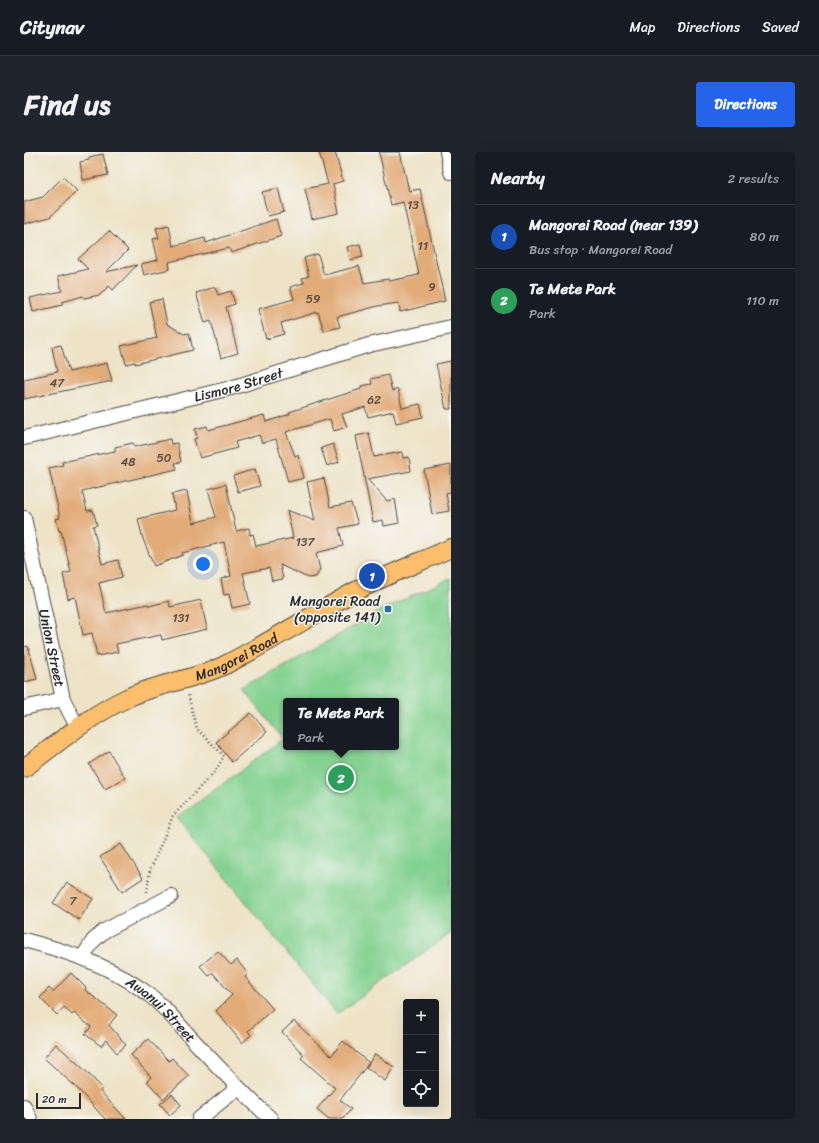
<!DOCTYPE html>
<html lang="en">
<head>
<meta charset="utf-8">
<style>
	:root { --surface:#171b24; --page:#20242c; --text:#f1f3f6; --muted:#9ea1a6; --line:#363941; --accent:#2563eb }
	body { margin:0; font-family:Sriracha,sans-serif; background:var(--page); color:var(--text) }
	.controls { position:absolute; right:12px; bottom:12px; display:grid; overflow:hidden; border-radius:4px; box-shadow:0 4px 16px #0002 }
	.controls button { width:36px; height:36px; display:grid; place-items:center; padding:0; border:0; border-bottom:1px solid var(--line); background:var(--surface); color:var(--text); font:20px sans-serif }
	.scale { position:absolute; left:12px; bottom:10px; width:45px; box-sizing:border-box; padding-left:4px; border:2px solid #2b2b2b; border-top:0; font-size:11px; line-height:14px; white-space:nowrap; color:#2b2b2b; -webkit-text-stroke:3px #f6f6f2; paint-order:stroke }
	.you { position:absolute; left:179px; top:412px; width:14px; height:14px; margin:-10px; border:3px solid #fff; border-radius:50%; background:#1a73e8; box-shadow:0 0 0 6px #1a73e833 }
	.badge { display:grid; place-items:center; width:26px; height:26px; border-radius:50%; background:var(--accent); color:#fff; font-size:13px; font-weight:700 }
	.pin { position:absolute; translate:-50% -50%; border:2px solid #fff; box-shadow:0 1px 4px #0006 }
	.popup { position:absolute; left:259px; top:546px; width:116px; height:52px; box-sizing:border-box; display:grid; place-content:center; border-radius:4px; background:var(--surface); filter:drop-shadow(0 1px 3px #0005); font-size:13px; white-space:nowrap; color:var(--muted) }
	.popup b { font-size:15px; color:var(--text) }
	.popup::after { content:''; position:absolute; left:50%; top:100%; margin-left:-8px; border:8px solid transparent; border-top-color:var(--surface) }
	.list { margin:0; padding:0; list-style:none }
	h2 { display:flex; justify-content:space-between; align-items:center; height:52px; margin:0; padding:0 16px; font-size:17px }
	h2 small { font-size:13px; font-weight:400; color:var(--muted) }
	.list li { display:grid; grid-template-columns:26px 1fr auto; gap:12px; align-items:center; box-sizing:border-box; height:64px; padding:0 16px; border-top:1px solid var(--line) }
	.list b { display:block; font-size:15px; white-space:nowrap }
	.list p { margin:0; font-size:13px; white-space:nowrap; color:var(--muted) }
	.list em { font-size:13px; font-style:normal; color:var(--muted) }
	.icon { flex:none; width:22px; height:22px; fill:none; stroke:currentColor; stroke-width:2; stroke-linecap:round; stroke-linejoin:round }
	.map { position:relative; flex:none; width:427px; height:967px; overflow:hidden; border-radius:4px }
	header { display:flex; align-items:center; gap:24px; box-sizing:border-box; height:56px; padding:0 20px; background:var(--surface); border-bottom:1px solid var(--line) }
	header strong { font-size:19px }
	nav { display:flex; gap:22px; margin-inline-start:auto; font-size:14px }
	.intro { display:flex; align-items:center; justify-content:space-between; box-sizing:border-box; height:96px; padding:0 24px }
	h1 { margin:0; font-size:28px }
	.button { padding:10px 18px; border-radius:4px; background:var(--accent); color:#fff; font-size:14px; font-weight:700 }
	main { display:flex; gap:24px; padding:0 24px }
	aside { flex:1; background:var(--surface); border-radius:4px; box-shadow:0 4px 16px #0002 }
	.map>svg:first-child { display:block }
</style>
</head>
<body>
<header>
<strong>Citynav</strong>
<nav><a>Map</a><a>Directions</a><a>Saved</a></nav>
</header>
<div class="intro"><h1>Find us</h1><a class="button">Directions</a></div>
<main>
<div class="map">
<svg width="427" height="967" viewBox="0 0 427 967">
	<rect width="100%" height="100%" fill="#f6f6f2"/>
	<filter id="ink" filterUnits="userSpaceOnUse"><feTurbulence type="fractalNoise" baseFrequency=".025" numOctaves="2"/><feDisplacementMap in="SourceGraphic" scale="8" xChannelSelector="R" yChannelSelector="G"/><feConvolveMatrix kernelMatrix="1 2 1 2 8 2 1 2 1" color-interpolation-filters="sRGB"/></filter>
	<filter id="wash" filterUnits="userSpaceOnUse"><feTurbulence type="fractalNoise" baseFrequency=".012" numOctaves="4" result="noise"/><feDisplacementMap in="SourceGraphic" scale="16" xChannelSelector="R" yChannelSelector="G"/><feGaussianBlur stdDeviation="0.9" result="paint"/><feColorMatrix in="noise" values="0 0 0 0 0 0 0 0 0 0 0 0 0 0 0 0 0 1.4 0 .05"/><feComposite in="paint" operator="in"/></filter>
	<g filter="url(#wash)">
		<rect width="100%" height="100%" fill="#eee3c7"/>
		<path fill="#84d291" stroke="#587e5e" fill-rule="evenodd" d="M427 426V781L313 862 153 666 259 587 220 538 357 458ZM262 549H372V595H262Z"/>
		<g id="blocks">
			<path fill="#e2ac79" d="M295 0H311L319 29 309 32 315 61 288 67 281 37 304 32Z
				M355 0H376L385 39 396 37 421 149 376 160 375 151 354 154 313 165 316 175 300 179 294 160 257 171 260 182 242 187 234 157 270 147 266 135 280 131 278 126 285 124 280 106 294 102 300 123 335 114 340 131 364 127 365 129 395 123 379 50 367 53Z
				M79 2 84 23 59 28 56 10 65 8V5Z
				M39 25 53 39 26 65 0 72V50L19 45Z
				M254 36 260 60 244 64 238 40Z
				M252 67 257 84 207 101 205 96 145 110 146 117 120 123 117 112 134 108 129 87 135 86 132 76 145 73 149 94 181 86 182 91Z
				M85 79 104 98 82 120 113 113 89 138 85 134 76 143 60 146 59 144 38 150V153L9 160 6 146 38 139 34 124 64 117 54 107Z
				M336 92 339 105 326 108 323 95Z
				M191 135 194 143 207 139 211 152 202 155 214 201 197 206 187 169 181 171 172 141Z
				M138 147 143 172 160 182 165 181 169 198 111 212V210L102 212 97 194 133 186 125 150Z
				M37 193 45 220 83 211 88 229 0 247V227L33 220 28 195Z
				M427 209V257H422L412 212Z
				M364 223 368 239 374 237 378 256 396 252 399 265 372 271 369 259 344 265 341 255 318 262 323 275 310 279 306 267 262 280 271 304 274 303 280 326 264 330 252 287 238 291 235 283 211 290 213 296 176 306 170 287 173 286 171 277 183 274 184 278 240 263 242 270 266 262 265 260 337 237V234L348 232 347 227Z
				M345 281 350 305 378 300 379 306 385 305 387 319 343 327 363 349 371 347 375 371 360 374 359 368 349 370 332 284Z
				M146 287 147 292 153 291 157 310 151 311 153 317 58 339 63 359 69 358 73 373 69 374 78 412 94 408 98 425 75 431 82 461 124 452 125 454 145 449 146 455 177 448 183 477 138 488 137 483 92 492 94 500 73 504 68 481 59 483 51 445 44 447 39 422 47 420 37 379H35L32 367 36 366 25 316 39 313 38 310 91 299V295L109 291 110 295Z
				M309 292 315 310 303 314 297 296Z
				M427 313V340L422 341 425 359 408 362 400 318Z
				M231 317 236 334 214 340 209 324Z
				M300 326 306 355 327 351 334 372 315 376 319 394 292 401 296 418 292 425 284 426 256 413 259 427 248 429 245 416 219 421 226 452 208 456 205 442 200 443 197 427 207 424 200 390 158 401 159 403 130 414 119 387 114 367 151 358 148 342 163 339 169 371 192 365 184 337 202 332 212 379 225 376 226 383 229 382 232 394 269 386 263 358 291 369 283 330Z
				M4 494 13 527 0 530V495Z
				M227 561 243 580 208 610 192 590Z
				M85 599 101 626 81 637 65 612Z
				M97 692 119 726 98 740 76 705Z
				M43 730 69 747 55 768 29 751Z
				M194 799 207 813 213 808 224 822 221 825 249 857 224 879 227 883 218 891 192 859 208 843 189 821 185 824 176 814Z
				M47 821 62 836 61 838 93 863 85 873 102 893 93 901 82 888 77 894 61 882 67 875 50 861 48 863 40 855 33 863 16 846 25 836 29 840Z
				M270 869 307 904 319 889 345 911 316 948 327 957 319 967H305L293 957 311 936 277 906 280 903 258 880Z
				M124 887 145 909 148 906 165 924 139 947 123 929 127 925 107 903Z
				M32 892 64 921 78 936 76 939 102 967H81L52 935 20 906Z
				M351 902 370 915 361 929 342 915Z
				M148 942 157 953 146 963 136 952Z"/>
		</g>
	</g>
	<g filter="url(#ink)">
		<use href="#blocks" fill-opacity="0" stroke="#484742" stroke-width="1"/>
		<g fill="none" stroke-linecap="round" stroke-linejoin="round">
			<g stroke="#484742" stroke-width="16">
				<g id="minor">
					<path d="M423 0 427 20"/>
					<path id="s1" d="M0 286 207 236 345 193 427 175"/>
					<path id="s2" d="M0 366 39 547 48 565 56 575"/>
					<path d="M0 556 39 547"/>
					<path id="s3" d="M0 788C43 799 84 813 120 839 139 852 154 872 170 889 195 916 220 942 247 967"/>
					<path d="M58 806 69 789 80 779 147 744"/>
					<path d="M0 954 6 967"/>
					<path d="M175 967 214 936"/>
				</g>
			</g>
			<g stroke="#484742" stroke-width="20">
				<g id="major">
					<path id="s4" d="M0 616C33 592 66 563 103 546 134 531 170 528 201 513 244 491 285 465 328 441 360 424 394 411 427 396"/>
				</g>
			</g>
			<path stroke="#484742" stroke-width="2.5" stroke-dasharray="1 3" stroke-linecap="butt" d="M123 740 126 718 149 664 192 618 200 604 173 577 164 543"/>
			<use href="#minor" stroke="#fff" stroke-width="14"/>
			<use href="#major" stroke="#fabe6d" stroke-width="18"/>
		</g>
	</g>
	<rect fill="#1f6fb2" stroke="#f6f6f2" stroke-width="1.5" x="360" y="453" width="8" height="8" rx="2"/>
	<g text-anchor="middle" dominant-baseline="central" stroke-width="3" stroke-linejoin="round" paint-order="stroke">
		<g font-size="12" fill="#594b3e">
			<text x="389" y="53">13</text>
			<text x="399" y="94">11</text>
			<text x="408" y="135">9</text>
			<text x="289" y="147">59</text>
			<text x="33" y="231">47</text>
			<text x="350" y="248">62</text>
			<text x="140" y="306">50</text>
			<text x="104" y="310">48</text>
			<text x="281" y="390">137</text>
			<text x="157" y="466">131</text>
			<text x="49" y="749">7</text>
		</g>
		<g font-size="14" fill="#2b2b2b" stroke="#f6f6f2">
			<text stroke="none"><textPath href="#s1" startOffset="221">Lismore Street</textPath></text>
			<text stroke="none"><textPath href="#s2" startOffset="133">Union Street</textPath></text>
			<text stroke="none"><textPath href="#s4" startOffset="242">Mangorei Road</textPath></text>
			<text stroke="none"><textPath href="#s3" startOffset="156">Awanui Street</textPath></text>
		</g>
		<g font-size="14" fill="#2b2b2b" stroke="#f6f6f2" text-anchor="end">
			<text x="356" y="449">Mangorei Road<tspan x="356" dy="16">(opposite 141)</tspan></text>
		</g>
	</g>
</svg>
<div class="controls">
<button>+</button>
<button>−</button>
<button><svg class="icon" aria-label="locate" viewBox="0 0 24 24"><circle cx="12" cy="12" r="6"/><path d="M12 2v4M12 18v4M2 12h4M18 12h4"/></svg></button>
</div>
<div class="scale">20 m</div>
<div class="you"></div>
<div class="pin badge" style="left:348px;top:424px;background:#1a4fb4">1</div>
<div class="pin badge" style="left:317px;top:626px;background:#2e9e5b">2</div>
<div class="popup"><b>Te Mete Park</b>Park</div>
</div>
<aside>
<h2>Nearby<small>2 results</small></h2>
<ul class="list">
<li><span class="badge" style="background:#1a4fb4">1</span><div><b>Mangorei Road (near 139)</b><p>Bus stop · Mangorei Road</p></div><em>80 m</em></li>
<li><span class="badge" style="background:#2e9e5b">2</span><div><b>Te Mete Park</b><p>Park</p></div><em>110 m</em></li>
</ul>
</aside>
</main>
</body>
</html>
